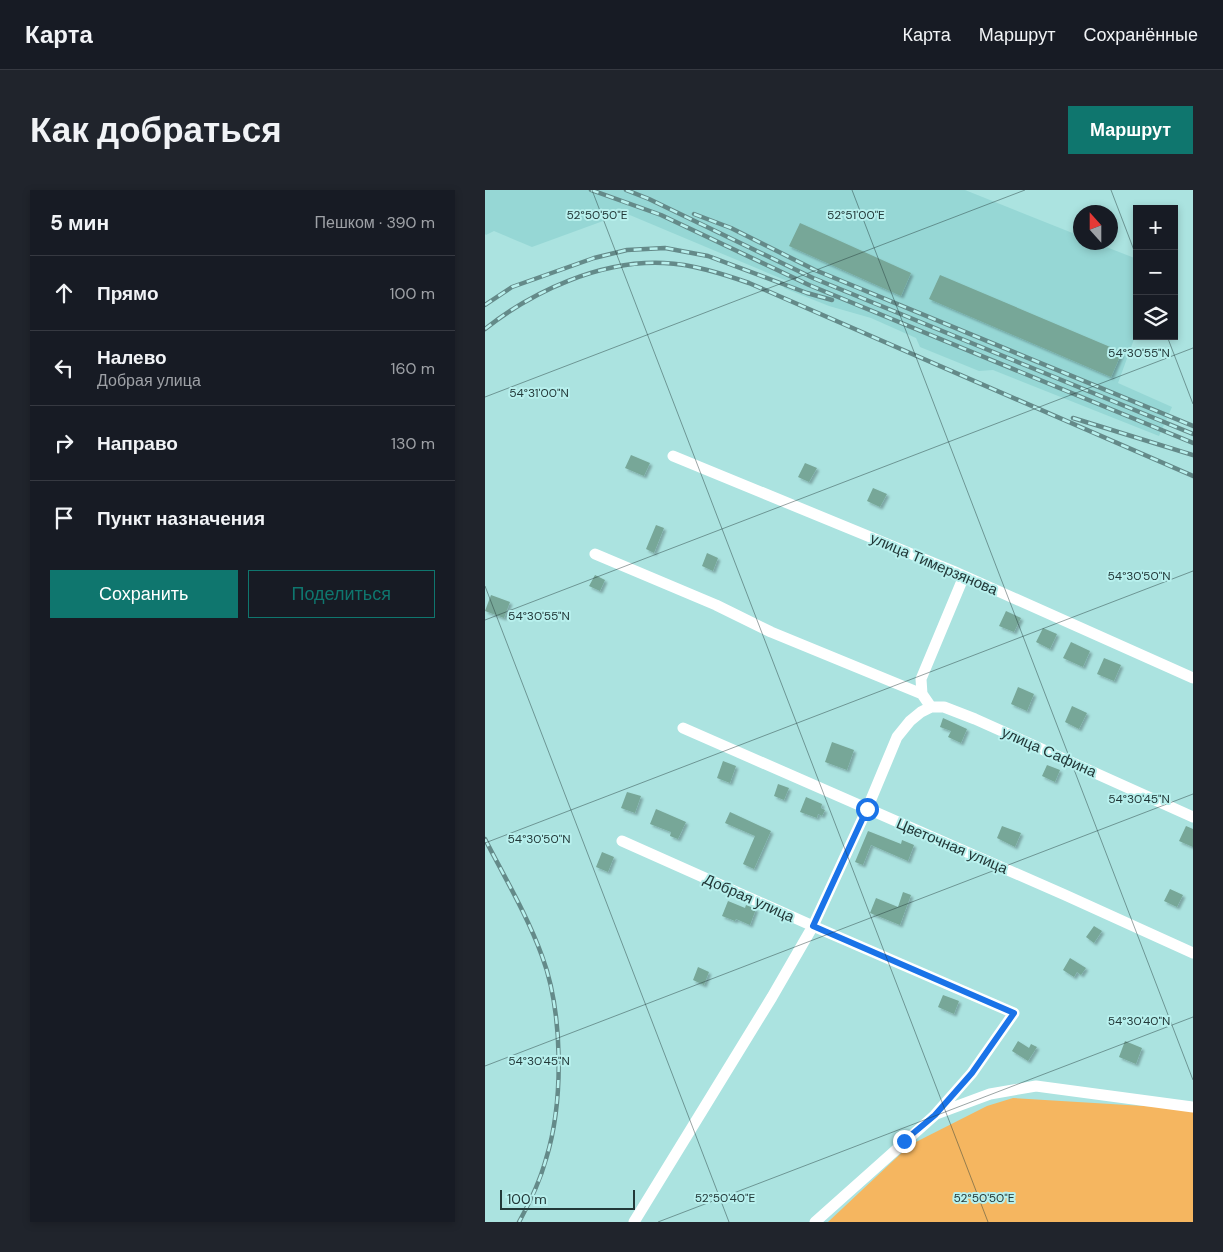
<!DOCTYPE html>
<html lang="ru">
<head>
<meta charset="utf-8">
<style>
	:root { --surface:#171b24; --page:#20242c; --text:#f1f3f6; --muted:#9ea1a6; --line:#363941; --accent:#0f766e }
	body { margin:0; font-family:"DM Sans",sans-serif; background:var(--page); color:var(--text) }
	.controls { position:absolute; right:15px; top:15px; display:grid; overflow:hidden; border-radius:0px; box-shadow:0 2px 8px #0003 }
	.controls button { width:45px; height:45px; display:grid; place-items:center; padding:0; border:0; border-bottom:1px solid var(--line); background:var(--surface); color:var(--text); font:25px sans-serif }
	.compass { position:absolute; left:588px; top:15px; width:45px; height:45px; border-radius:50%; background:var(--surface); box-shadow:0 2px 8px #0003; rotate:339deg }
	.scale { position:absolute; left:15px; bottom:12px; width:135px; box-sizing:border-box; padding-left:5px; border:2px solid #223838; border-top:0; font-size:14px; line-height:18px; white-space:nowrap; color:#223838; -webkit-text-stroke:4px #b8f0ed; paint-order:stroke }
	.stop { position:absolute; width:15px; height:15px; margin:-11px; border:4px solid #1a73e8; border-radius:50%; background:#fff }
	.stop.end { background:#1a73e8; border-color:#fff; box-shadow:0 1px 5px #0008 }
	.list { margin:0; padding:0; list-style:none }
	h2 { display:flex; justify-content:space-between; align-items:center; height:65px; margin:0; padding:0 20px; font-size:21px }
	h2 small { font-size:16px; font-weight:400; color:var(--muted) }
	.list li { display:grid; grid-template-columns:32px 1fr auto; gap:15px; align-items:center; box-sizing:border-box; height:75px; padding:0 20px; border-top:1px solid var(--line) }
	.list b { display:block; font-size:19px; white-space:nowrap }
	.list p { margin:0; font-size:16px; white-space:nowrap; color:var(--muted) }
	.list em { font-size:16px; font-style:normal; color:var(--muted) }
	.actions { display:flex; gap:10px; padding:15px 20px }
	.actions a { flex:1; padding:11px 0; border:1px solid var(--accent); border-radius:0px; text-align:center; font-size:18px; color:var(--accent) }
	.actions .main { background:var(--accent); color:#fff }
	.icon { flex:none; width:28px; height:28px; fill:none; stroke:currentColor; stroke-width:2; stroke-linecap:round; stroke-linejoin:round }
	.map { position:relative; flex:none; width:708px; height:1032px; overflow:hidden; border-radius:0px }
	header { display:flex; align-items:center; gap:30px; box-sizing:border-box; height:70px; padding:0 25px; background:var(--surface); border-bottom:1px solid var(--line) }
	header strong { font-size:24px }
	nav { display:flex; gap:28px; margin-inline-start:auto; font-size:18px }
	.intro { display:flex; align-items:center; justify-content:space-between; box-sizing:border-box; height:120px; padding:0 30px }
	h1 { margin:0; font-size:35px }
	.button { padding:12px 22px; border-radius:0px; background:var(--accent); color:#fff; font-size:18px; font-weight:700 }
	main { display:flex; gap:30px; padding:0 30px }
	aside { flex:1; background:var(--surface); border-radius:0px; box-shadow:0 2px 8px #0003 }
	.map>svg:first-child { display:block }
</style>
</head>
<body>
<header>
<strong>Карта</strong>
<nav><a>Карта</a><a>Маршрут</a><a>Сохранённые</a></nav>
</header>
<div class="intro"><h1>Как добраться</h1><a class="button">Маршрут</a></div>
<main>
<aside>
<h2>5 мин<small>Пешком · 390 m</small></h2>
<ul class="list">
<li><svg class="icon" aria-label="ahead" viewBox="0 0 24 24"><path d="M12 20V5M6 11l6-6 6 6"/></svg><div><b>Прямо</b></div><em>100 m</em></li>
<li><svg class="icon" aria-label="left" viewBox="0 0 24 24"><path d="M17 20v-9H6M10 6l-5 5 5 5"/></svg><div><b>Налево</b><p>Добрая улица</p></div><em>160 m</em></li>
<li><svg class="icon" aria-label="right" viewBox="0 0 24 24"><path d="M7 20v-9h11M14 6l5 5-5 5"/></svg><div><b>Направо</b></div><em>130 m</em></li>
<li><svg class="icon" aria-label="arrive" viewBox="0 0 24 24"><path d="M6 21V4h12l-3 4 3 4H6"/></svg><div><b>Пункт назначения</b></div></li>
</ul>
<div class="actions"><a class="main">Сохранить</a><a>Поделиться</a></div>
</aside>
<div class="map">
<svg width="708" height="1032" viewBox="0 0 708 1032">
	<defs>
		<filter id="shadow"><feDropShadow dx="2.5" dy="2.5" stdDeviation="1" flood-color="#0004"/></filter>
	</defs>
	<rect width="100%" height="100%" fill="#abe3e0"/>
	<path fill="#96d7d5" d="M0 0H480L595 46 596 52 611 53 652 69V141L633 193 687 217 674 246 508 180 494 181 435 157 431 148 386 128 344 116 299 98 302 91 140 23 47 57 9 41 1 45 0 44Z"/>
	<path fill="#f5b660" d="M528 908 708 919V1032H343L425 955 502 916Z"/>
	<path fill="#77a798" filter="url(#shadow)" d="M315 33 426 83 416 106 304 56Z
		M455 85 637 162 626 187 444 109Z
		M146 265 165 273 159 286 140 278Z
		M320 273 332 278 324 292 313 287Z
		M388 298 402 304 395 317 382 311Z
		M171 335 179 338 169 363 161 359Z
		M222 363 233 368 228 381 217 376Z
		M110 385 120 390 115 401 104 396Z
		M6 405 25 412 19 428 0 421Z
		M521 421 536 428 529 442 514 436Z
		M558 438 572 444 565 459 551 452Z
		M586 452 605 461 598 477 578 468Z
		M619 468 636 475 629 491 612 484Z
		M533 497 549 504 542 521 526 514Z
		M587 516 602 523 594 539 580 532Z
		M458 528 482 539 476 553 463 547 466 541 455 537Z
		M347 552 369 560 362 580 340 572Z
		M238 571 251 576 245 593 232 588Z
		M562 575 575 580 570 592 557 586Z
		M293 594 304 598 299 610 289 606Z
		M142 602 156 606 150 623 136 618Z
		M321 607 337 614 336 618 340 620 337 626 333 624 332 628 315 622Z
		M171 619 201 632 193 649 185 646 186 642 165 634Z
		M245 622 286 641 269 679 258 674 270 646 240 633Z
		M517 636 536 643 530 657 512 648Z
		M701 636 708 639V657L694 651Z
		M383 641 416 654 417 650 429 655 423 671 386 655 378 675 370 672Z
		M117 662 129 667 123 682 111 677Z
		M685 699 698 705 692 717 679 711Z
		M418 702 426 705 415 735 385 723 391 708 413 717Z
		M243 711 260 718 261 715 271 719 265 735 251 729 250 731 237 726Z
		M609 736 617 741 609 753 601 747Z
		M585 768 601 778 596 785 592 782 589 787 578 780Z
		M213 777 224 782 219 795 208 790Z
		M458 805 474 811 469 824 453 817Z
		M533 851 544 858 546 854 552 857 543 871 527 861Z
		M640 851 657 858 651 874 634 867Z"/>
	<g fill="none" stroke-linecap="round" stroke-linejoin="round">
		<path stroke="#fff" stroke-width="11" d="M188 266 468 381 708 488
			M110 364 231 415 286 442 437 504 446 517
			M437 504 436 489 479 386
			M198 538 580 705 708 763
			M137 651 328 736 529 823 487 883 450 925 330 1032
			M451 924 505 904 551 896 708 917
			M149 1032 287 807 328 736 382 619 412 547 425 531 436 522 446 517H459L490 529 708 627"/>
		<g stroke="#648a89" stroke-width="4.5">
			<path id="rail" d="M106 0 176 25 324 95 708 253
				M141 0 164 9 328 88 708 244
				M209 24 246 38 330 80 708 236
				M0 115 27 97 109 68 142 60 180 58 223 66 322 103 347 110
				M0 139C48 101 116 70 179 73 207 74 238 84 264 93L708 286
				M588 228 708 265
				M0 649C20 688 42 725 57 766 78 822 79 911 61 969 55 991 45 1012 34 1032"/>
		</g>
		<use href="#rail" stroke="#b8f0ed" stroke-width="2.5" stroke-dasharray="8" stroke-linecap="butt"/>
	</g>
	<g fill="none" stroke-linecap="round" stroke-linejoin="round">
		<path stroke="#1a73e8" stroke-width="6" d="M382 619 328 736 529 823 487 883 450 925 419 951"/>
	</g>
	<path fill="none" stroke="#223838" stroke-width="1" stroke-opacity="0.45" d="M107 0 503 1032M367 0 708 890M626 0 652 68M682 146 708 214M0 207 540 0M0 396 244 1032M0 430 708 158M0 653 708 381M0 876 708 604M173 1032 708 827"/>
	<g text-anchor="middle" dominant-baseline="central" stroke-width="4" stroke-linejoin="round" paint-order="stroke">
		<g font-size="15" fill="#223838" stroke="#b8f0ed">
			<text transform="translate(449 374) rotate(23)">улица Тимерзянова</text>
			<text transform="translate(564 562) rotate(24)">улица Сафина</text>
			<text transform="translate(467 656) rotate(23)">Цветочная улица</text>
			<text transform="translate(264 708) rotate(24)">Добрая улица</text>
		</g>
	</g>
	<g font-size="12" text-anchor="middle" fill="#223838" stroke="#b8f0ed" stroke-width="4" stroke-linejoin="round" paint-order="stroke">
		<text x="112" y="29">52°50'50"E</text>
		<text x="371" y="29">52°51'00"E</text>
		<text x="654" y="167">54°30'55"N</text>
		<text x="54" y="207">54°31'00"N</text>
		<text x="654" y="390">54°30'50"N</text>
		<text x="54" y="430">54°30'55"N</text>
		<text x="654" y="613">54°30'45"N</text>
		<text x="54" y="653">54°30'50"N</text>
		<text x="654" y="835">54°30'40"N</text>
		<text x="54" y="875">54°30'45"N</text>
		<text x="240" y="1012">52°50'40"E</text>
		<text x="499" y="1012">52°50'50"E</text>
	</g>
</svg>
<div class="controls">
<button>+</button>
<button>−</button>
<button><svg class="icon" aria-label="layers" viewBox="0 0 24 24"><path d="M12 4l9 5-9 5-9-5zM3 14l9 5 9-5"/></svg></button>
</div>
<svg class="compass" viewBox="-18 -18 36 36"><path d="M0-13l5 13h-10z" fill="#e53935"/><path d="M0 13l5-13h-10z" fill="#9ea1a6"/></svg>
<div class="scale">100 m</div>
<div class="stop" style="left:382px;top:619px"></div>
<div class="stop end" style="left:419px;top:951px"></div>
</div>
</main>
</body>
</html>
